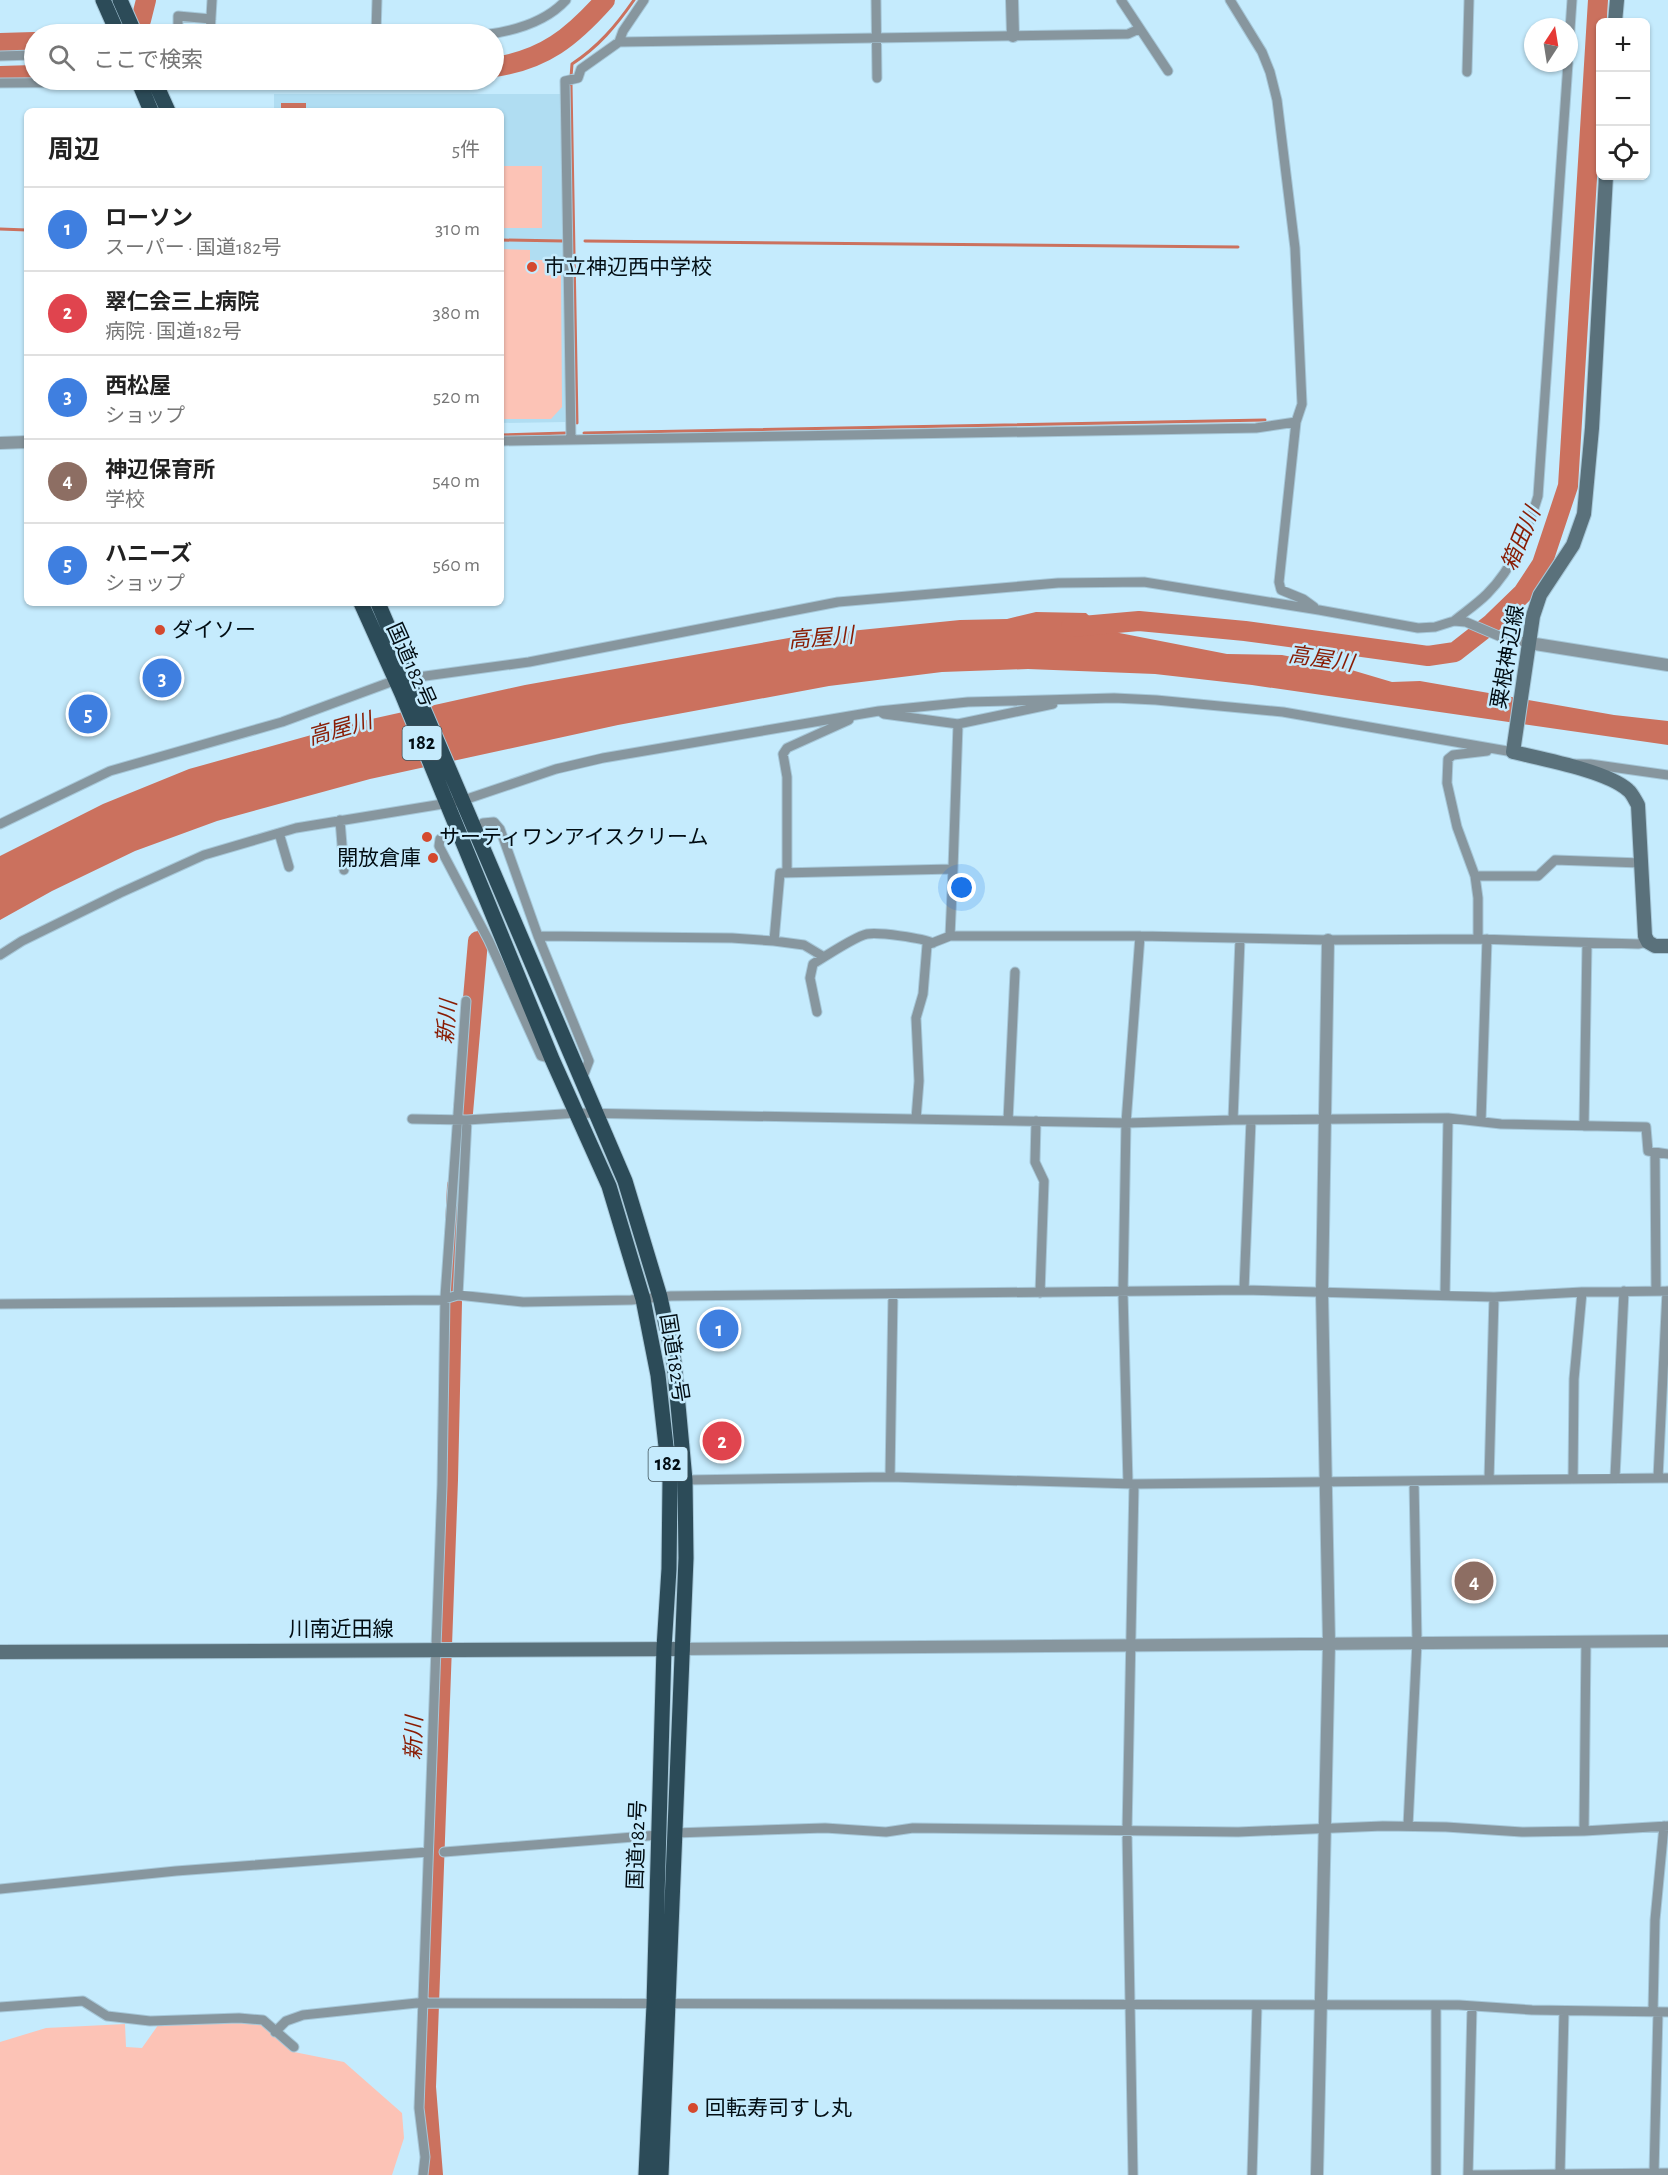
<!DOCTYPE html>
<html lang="ja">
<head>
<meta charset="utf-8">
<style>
	:root { --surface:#fff; --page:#f2f2f2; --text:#222; --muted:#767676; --line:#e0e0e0; --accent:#d4492e }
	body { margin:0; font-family:"Alegreya Sans","Noto Sans JP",sans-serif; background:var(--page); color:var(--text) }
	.controls { position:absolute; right:18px; top:18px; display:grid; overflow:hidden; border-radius:9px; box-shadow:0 2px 4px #0004 }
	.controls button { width:54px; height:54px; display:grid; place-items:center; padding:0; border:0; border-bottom:2px solid var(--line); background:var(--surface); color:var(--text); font:30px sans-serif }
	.compass { position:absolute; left:1524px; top:18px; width:54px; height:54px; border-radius:50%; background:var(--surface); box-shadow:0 2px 4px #0004; rotate:12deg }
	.you { position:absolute; left:962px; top:888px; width:21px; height:21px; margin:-15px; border:4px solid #fff; border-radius:50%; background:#1a73e8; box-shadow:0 0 0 9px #1a73e833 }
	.badge { display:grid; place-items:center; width:39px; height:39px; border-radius:50%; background:var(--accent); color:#fff; font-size:20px; font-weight:700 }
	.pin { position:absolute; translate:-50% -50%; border:3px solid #fff; box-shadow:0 2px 6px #0006 }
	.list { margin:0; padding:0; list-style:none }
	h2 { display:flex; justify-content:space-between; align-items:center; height:78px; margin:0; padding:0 24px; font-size:26px }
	h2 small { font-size:20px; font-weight:400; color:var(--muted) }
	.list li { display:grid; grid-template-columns:39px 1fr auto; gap:18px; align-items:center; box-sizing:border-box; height:84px; padding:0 24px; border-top:2px solid var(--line) }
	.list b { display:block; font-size:22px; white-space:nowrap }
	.list p { margin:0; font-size:20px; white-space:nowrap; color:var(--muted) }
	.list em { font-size:20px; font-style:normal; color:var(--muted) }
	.icon { flex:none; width:33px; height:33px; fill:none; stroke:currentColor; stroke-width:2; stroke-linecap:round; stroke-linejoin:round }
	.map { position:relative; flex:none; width:1668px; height:2175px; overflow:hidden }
	.search { position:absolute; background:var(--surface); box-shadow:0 2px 4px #0004; left:24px; top:24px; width:480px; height:66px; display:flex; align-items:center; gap:15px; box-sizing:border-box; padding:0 21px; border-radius:33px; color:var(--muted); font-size:22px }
	.panel { position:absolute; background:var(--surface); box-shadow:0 2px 4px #0004; left:24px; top:108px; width:480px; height:498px; border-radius:9px }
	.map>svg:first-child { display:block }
</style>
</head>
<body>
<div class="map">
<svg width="1668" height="2175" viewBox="0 0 1668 2175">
	<rect width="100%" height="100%" fill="#c5ebfd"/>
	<path fill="#b0ddf2" d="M274 94H561L566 422 501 423V111H274Z"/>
	<path fill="#fcc3b6" d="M501 166H542V228H501Z
		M501 249 530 250V260H549V273L561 275 562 407 551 419H501Z
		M255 2020 294 2052 344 2062 402 2113 404 2138 392 2175H0V2042L46 2028 125 2024 126 2047 142 2048 161 2021Z"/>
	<path fill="#cb715e" d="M281 103H306V111H281Z
		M1036 612 1086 613 1104 630 1227 654 1282 655 1338 666 1392 682 1420 681 1614 715 1668 721V745L1252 685 1155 674 1028 669 942 672 829 686 618 725 370 779 217 821 135 851 52 891 0 920V856L103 804 189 769 358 722 525 685 800 636 960 620 1007 619Z"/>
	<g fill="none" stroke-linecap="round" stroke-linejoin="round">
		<path stroke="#cb715e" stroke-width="3" d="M571 77 572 64C598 47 616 26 634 0
			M571 84 577 423
			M0 229 27 230
			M501 240 564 241
			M585 241 1238 247
			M584 433 1265 420
			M501 435 566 433"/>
		<path stroke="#cb715e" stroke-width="20" d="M131 34 141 20 146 0
			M0 43 34 42
			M494 67C544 60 572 37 605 0
			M0 76 34 75
			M1071 627 1139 621 1245 631 1428 656 1455 652 1492 623 1523 593 1542 564 1568 486 1598 0
			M463 1113 478 941H483
			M452 1291 457 1186
			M433 2175 426 2087 448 1480 452 1302"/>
		<g stroke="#a6c7d8" stroke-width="11">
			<path id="minor" d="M876 0 877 78
				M1121 0 1168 71
				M1230 0 1262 52 1270 72 1277 100 1295 248 1302 404 1296 422 1279 582 1281 590 1303 599 1314 607
				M178 34V16L211 19
				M210 34 212 0
				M376 34 377 0
				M490 34C517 30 546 22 566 0
				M619 42 1128 34 1139 29
				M1569 44 1572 0
				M0 56 34 55
				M1467 72 1469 0
				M0 83 139 82
				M571 440 565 81 578 78 581 69 619 42 623 31 644 0
				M501 441 1256 428 1296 422
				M1454 621C1465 612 1477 604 1487 594 1514 567 1527 532 1538 496L1568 63
				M881 712 884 714 958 724 1053 704
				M1575 764H1590L1668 775
				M340 820 344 870
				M483 823 494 822 500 829 538 936 589 1061 582 1079
				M0 824 110 771 282 722 396 680 529 662 838 602 1058 583 1144 582 1319 610 1418 628 1435 627 1454 621 1466 622 1501 637 1529 643
				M279 833 289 867
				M446 835 440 839 439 846 489 941 541 1056 552 1059
				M953 869 958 724
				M787 873V777L783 754 787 748 849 720 850 716
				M1475 876H1538L1555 860 1641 863
				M538 936 732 938 774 941
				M1478 939V898L1475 876 1457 827 1447 783 1448 759 1453 755 1487 751
				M0 955 22 941 120 893 204 855 296 828 461 801 556 769 603 758 879 711 968 702 1114 698 1156 700 1283 712 1513 752
				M824 957 804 945 774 941 780 873 953 869 950 936H1140L1328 940 1478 939 1638 944 1648 942
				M817 1012 810 978 813 964C824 957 856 936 867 934 879 932 922 938 933 943
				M412 1119 467 1120 578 1113 1126 1123 1233 1120 1448 1118 1501 1124 1646 1127 1648 1151 1668 1154
				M916 1119 919 1081 916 1018 923 994 927 945 950 936
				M1233 1120 1240 939
				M1008 1121 1015 972
				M1036 1121 1035 1162 1044 1181 1040 1293
				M1481 1121 1487 939
				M1584 1126 1587 943
				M1655 1154 1656 1290
				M1244 1290 1251 1120
				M458 1295 467 1120
				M1445 1295 1448 1118
				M0 1304 441 1300 458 1295 523 1302 631 1300 671 1296 1244 1290 1494 1297 1582 1292 1668 1291
				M890 1477 893 1294
				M1615 1477 1624 1291
				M1658 1478 1667 1291
				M1573 1479 1574 1379 1582 1292
				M685 1480 890 1477 1134 1484 1668 1478
				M1489 1480 1494 1297
				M1128 1484 1123 1293 1126 1123 1140 936
				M1408 1826 1417 1642 1414 1481
				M1584 1831 1586 1642
				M675 1833 825 1828 886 1832 913 1828 1238 1832 1383 1826 1446 1827 1522 1832 1584 1831 1668 1826
				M444 1852 659 1835
				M0 1889 176 1871 428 1852
				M0 2007 83 2001 107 2016 150 2021 239 2018 263 2020 294 2047
				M1653 2011 1655 1920 1664 1826
				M275 2032 286 2021 303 2015 417 2003 1459 2005 1532 2010 1668 2012
				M1654 2173 1658 2012
				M1560 2174 1564 2011
				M423 2175 425 2157 419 2108 442 1485 445 1297 466 1001
				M1133 2175 1127 1832 1134 1484
				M1252 2175 1257 2005
				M1436 2175V2005
				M1468 2175 1472 2006
				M1473 2175 1668 2173"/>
		</g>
		<g stroke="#a6c7d8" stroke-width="14">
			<path id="tertiary" d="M1012 0 1013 36
				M0 443 27 442
				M1529 643 1668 665
				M683 1649 1668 1641
				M1317 2175 1329 1643 1322 1292 1328 940"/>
		</g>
		<g stroke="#a6c7d8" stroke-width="16">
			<path id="secondary" d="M1615 22 1617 0
				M1606 176 1592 428 1584 514 1573 545 1540 595 1533 616 1513 752C1542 759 1607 771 1628 790 1632 793 1635 800 1638 805L1645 936 1648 942 1655 946H1668
				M0 1652 683 1649"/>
		</g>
		<g stroke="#a6c7d8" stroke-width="17">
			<path id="trunk" d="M103 0 118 34
				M120 0 135 34
				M138 80 151 111
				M154 80 168 111
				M361 603 402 694 552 1059 609 1186 643 1299 658 1375 670 1482 669 1569 664 1648 654 2005 646 2175
				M378 603 625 1181 660 1297 674 1362 685 1480 686 1558 661 2175"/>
		</g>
		<use href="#minor" stroke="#87969e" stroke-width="9"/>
		<use href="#tertiary" stroke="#87969e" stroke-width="12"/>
		<use href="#secondary" stroke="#5a717b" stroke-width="14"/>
		<use href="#trunk" stroke="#2c4b58" stroke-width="15"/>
	</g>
	<g fill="#d4492e" stroke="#c5ebfd" stroke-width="2">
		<circle cx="532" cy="267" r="6"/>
		<circle cx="160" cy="630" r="6"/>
		<circle cx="427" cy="837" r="6"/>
		<circle cx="433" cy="858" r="6"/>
		<circle cx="693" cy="2108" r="6"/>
	</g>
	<g text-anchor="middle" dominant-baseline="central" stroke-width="5" stroke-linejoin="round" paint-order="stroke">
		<g fill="#c5ebfd" stroke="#3c5059" stroke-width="1.5">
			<rect x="402.5" y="726" width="39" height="34" rx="4.5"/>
			<rect x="648.5" y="1447" width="39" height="34" rx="4.5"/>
		</g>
		<g font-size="20" font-weight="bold" fill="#020d13">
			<text x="422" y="743">182</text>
			<text x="668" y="1464">182</text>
		</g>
		<g font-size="21" fill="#020d13" stroke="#c5ebfd" text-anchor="start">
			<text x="544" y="267">市立神辺西中学校</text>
			<text x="172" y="630">ダイソー</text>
			<text x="439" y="837">サーティワンアイスクリーム</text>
			<text x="421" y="858" text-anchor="end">開放倉庫</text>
			<text x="705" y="2108">回転寿司すし丸</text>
		</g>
		<g font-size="21" fill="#020d13" stroke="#c5ebfd">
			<text transform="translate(1508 657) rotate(-80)">粟根神辺線</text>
			<text transform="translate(411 665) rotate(66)">国道182号</text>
			<text transform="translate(674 1358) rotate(81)">国道182号</text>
			<text x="341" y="1629">川南近田線</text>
			<text transform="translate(637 1845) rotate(-88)">国道182号</text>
		</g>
		<g font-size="22" font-style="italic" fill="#891c04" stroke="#c5ebfd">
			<text transform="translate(1521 539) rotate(-67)">箱田川</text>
			<text transform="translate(821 638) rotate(-5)">高屋川</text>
			<text transform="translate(1321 659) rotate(8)">高屋川</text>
			<text transform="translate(340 729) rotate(-16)">高屋川</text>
			<text transform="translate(447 1022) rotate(-85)">新川</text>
			<text transform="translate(414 1738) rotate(-88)">新川</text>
		</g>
	</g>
</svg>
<div class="controls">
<button>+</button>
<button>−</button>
<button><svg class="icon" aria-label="locate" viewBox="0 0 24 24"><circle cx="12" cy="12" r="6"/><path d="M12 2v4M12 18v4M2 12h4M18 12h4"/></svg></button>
</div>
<svg class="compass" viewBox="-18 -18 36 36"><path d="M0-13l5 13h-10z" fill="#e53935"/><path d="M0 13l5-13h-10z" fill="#767676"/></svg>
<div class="you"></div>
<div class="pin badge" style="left:719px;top:1329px;background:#3f7fe0">1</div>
<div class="pin badge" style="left:722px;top:1441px;background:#e0444e">2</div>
<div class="pin badge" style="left:162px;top:678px;background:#3f7fe0">3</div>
<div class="pin badge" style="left:1474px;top:1581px;background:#8d6e63">4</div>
<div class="pin badge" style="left:88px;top:714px;background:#3f7fe0">5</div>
<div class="search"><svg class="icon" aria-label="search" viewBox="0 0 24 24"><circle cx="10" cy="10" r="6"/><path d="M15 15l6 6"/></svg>ここで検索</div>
<section class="panel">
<h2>周辺<small>5件</small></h2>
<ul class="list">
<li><span class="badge" style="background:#3f7fe0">1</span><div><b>ローソン</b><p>スーパー · 国道182号</p></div><em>310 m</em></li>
<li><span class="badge" style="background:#e0444e">2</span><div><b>翠仁会三上病院</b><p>病院 · 国道182号</p></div><em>380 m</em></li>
<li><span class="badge" style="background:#3f7fe0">3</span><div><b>西松屋</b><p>ショップ</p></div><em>520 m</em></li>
<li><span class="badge" style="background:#8d6e63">4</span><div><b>神辺保育所</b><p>学校</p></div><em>540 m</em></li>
<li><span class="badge" style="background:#3f7fe0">5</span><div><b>ハニーズ</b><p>ショップ</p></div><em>560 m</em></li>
</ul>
</section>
</div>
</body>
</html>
